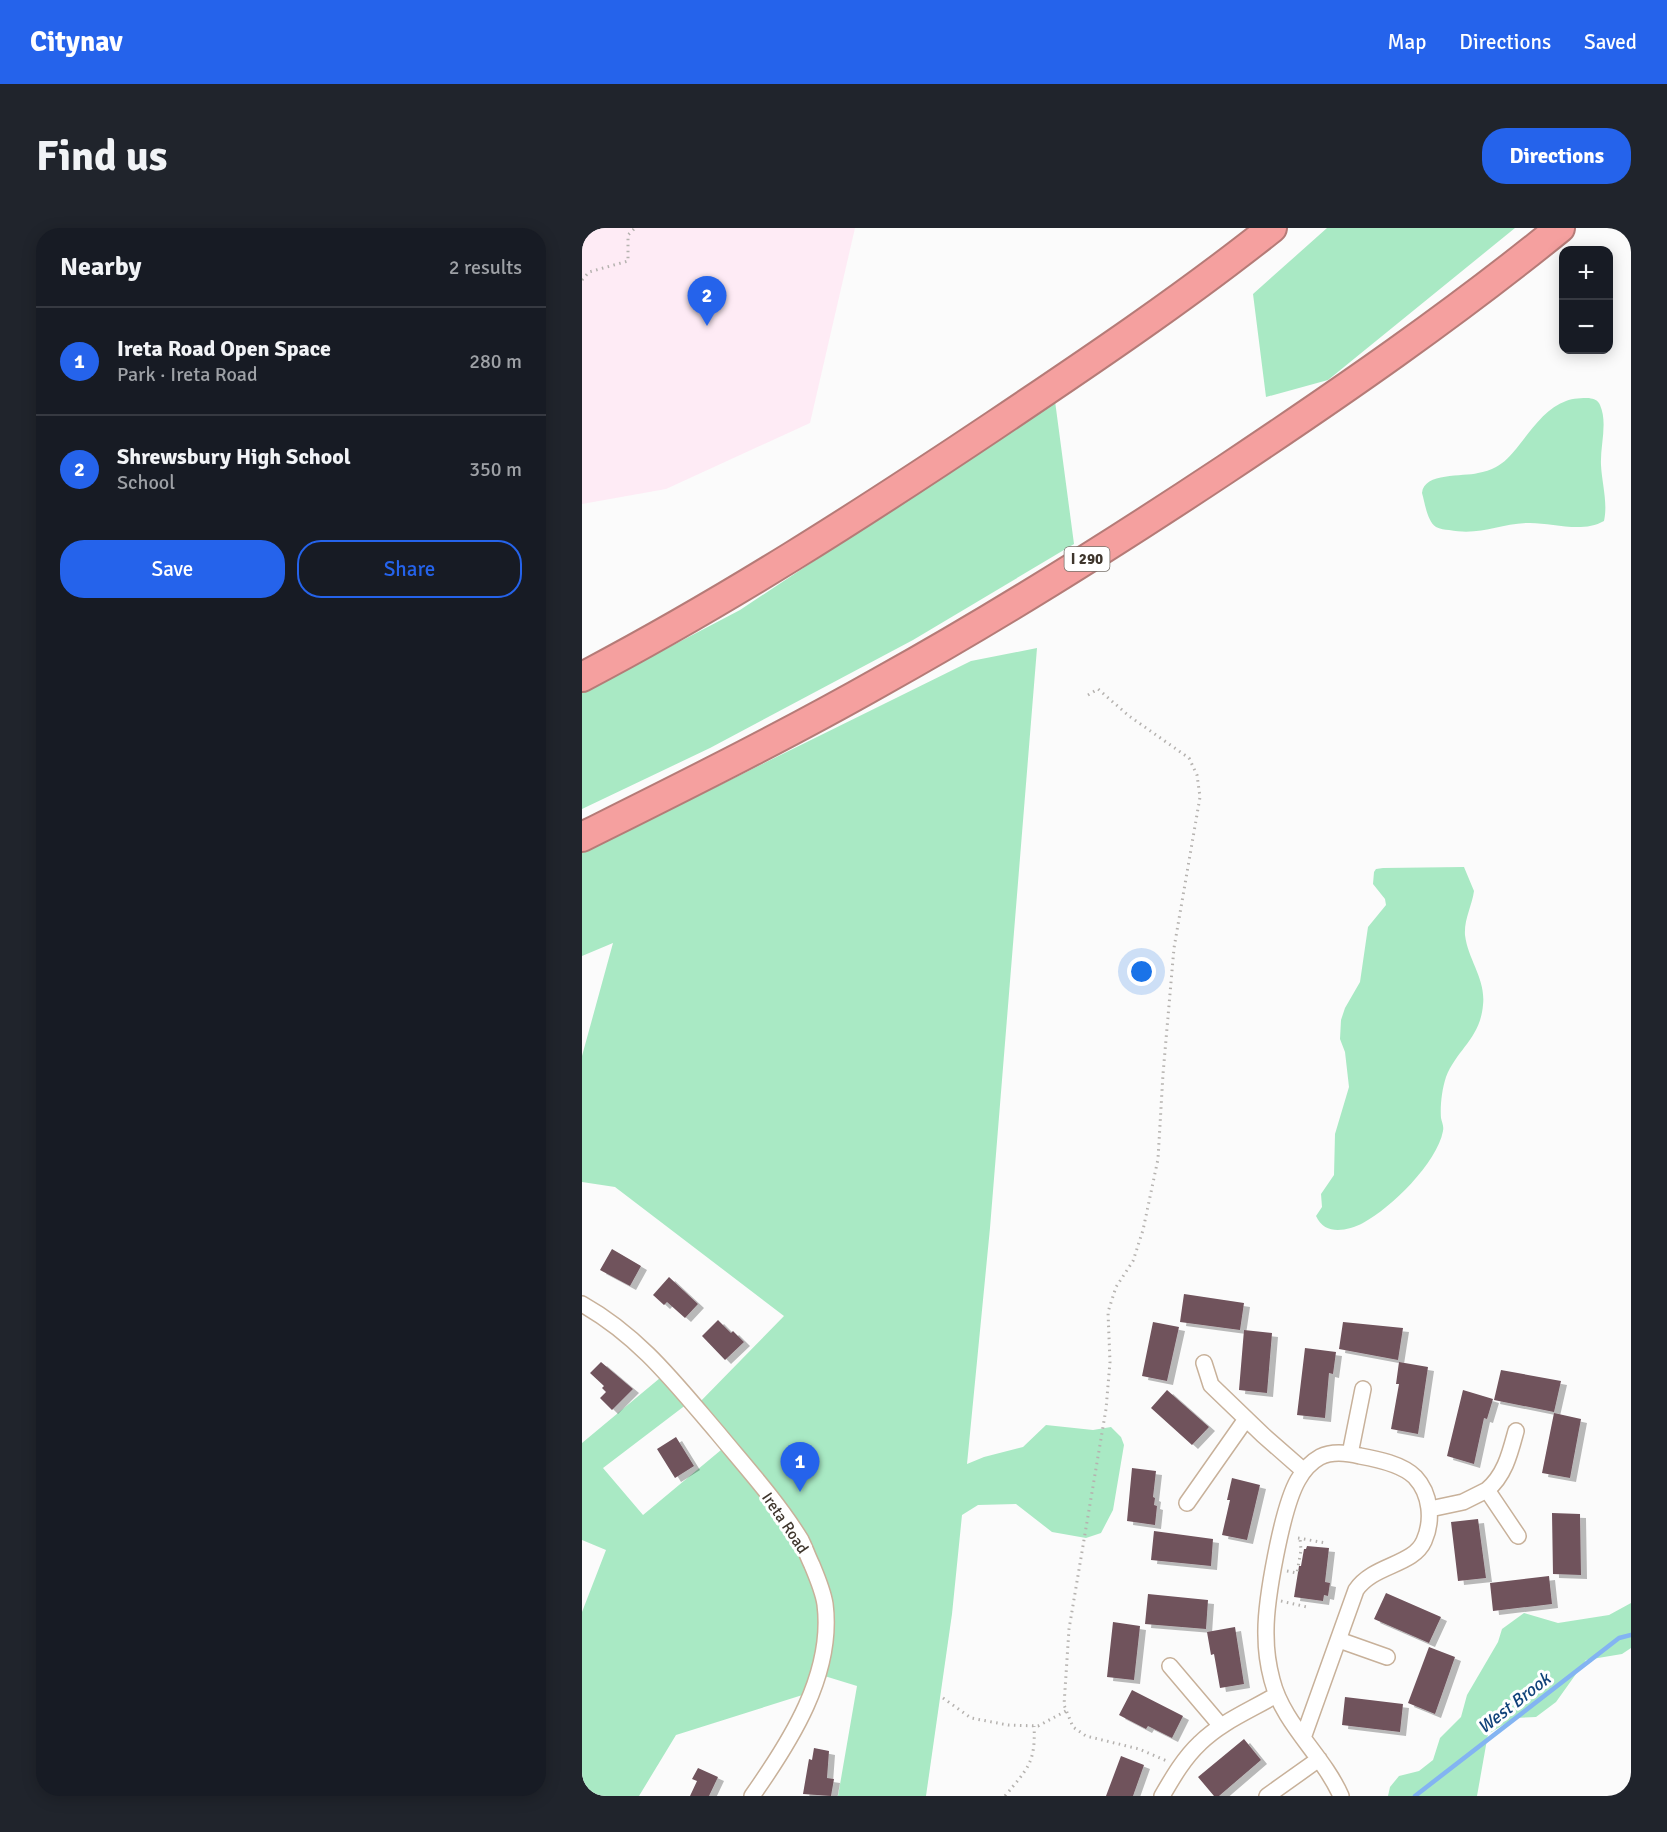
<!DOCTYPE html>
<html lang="en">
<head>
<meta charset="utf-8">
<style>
	:root { --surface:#171b24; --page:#20242c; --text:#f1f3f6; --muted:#9ea1a6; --line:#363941; --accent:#2563eb }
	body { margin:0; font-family:Signika,sans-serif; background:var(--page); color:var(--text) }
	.controls { position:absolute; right:18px; top:18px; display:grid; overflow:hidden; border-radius:12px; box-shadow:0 3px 15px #0003 }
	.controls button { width:54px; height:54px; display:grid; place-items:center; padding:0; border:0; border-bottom:2px solid var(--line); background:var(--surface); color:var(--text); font:30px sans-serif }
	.you { position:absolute; left:560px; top:744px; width:21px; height:21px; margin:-15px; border:4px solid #fff; border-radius:50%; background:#1a73e8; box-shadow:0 0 0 9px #1a73e833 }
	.badge { display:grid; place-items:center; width:39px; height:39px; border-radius:50%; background:var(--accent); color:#fff; font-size:20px; font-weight:700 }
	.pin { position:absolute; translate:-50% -50px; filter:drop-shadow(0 2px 3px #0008) }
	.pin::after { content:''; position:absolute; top:32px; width:21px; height:18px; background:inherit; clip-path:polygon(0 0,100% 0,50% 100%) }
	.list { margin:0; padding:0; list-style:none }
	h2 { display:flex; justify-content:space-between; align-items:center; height:78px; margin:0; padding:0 24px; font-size:26px }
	h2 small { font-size:20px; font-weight:400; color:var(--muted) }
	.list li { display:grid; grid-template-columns:39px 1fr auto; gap:18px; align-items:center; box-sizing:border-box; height:108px; padding:0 24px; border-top:2px solid var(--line) }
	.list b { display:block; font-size:22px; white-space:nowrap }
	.list p { margin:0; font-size:20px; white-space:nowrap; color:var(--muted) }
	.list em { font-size:20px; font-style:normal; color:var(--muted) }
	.actions { display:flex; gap:12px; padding:18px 24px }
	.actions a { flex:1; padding:14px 0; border:2px solid var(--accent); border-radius:24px; text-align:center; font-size:21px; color:var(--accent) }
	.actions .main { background:var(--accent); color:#fff }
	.map { position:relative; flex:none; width:1049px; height:1568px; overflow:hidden; border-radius:24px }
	header { display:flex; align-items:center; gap:36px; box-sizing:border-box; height:84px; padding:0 30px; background:var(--accent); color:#fff }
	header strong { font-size:28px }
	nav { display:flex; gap:33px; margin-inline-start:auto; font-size:21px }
	.intro { display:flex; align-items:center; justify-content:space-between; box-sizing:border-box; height:144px; padding:0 36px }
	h1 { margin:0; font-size:42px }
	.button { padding:15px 27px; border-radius:24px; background:var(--accent); color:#fff; font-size:21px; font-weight:700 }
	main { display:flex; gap:36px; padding:0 36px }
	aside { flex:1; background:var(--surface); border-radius:24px; box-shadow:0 3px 15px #0003 }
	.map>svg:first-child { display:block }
</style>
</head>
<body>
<header>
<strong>Citynav</strong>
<nav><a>Map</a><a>Directions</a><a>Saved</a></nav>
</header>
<div class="intro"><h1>Find us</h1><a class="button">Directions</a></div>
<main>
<aside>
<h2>Nearby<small>2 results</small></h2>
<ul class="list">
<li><span class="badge">1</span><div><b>Ireta Road Open Space</b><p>Park · Ireta Road</p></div><em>280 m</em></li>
<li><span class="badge">2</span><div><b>Shrewsbury High School</b><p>School</p></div><em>350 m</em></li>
</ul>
<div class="actions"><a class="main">Save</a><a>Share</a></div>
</aside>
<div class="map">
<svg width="1049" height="1568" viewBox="0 0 1049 1568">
	<defs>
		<filter id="shadow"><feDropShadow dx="6" dy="4" stdDeviation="0" flood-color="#0004"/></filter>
	</defs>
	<rect width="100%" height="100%" fill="#fbfbfb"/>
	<path fill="#feebf5" d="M0 0H273L228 195 84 261 0 276Z"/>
	<path fill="#a9e9c4" d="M745 0H933L746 152 684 169 671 66Z
		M1007 170C1012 171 1016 172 1018 177 1026 195 1018 218 1019 237 1020 256 1026 275 1022 293 999 306 969 294 945 295 916 296 898 308 867 302 863 302 858 301 854 299 845 293 843 275 840 265 842 244 881 249 896 245 902 244 909 242 914 239 922 235 929 227 934 221 948 204 963 180 984 173 991 170 1000 170 1007 170Z
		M473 173 492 316 331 412 128 520 0 581V465L158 382Z
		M455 420 408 1000 385 1236 402 1229 441 1219 464 1197 511 1202 529 1199 539 1209 542 1217 531 1282 519 1305 504 1310 470 1304 434 1276 396 1277 380 1287 370 1386 344 1568H256L275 1458 236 1446 230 1464 94 1507 57 1568H0V1384L24 1322 0 1312V1215L84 1145 109 1173 21 1240 61 1287 145 1217 113 1179 202 1088 33 959 0 954V828L31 715 0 728V625L389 433Z
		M882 639 892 663C890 678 882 691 883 707 886 732 904 751 901 777 898 811 875 821 864 849 860 861 858 878 859 890 860 895 862 898 861 903 855 935 809 980 781 995 765 1003 743 1008 734 988L740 979 739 966 752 947 753 906 767 859 763 824 758 811 759 792 763 780 778 754 786 699 804 677 803 671 791 656 792 644 794 641 801 640Z
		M1049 1375V1420L1040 1426 1004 1432 974 1474 954 1489 933 1490 906 1506 895 1568H806L808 1559 817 1548 837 1543 851 1532 858 1510 879 1489 885 1467 916 1414 920 1401 942 1385 976 1395 1027 1387Z"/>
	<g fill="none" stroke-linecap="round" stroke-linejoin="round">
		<path stroke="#83b4f2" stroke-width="4.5" d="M833 1568 1037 1410 1049 1407"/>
	</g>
	<path fill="#70535c" filter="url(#shadow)" d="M30 1021 59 1038 48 1058 18 1042Z
		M87 1049 116 1076 103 1090 85 1074 82 1077 71 1067Z
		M602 1066 662 1075 658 1102 598 1094Z
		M136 1092 149 1105 151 1103 162 1114 143 1132 120 1108Z
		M571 1094 597 1099 585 1153 560 1148Z
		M761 1094 821 1100 816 1132 757 1121Z
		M662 1102 690 1105 685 1165 657 1162Z
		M723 1120 754 1124 751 1146 747 1145 743 1190 715 1187Z
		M19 1134 51 1161 30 1182 18 1170 24 1164 20 1160 22 1158 8 1145Z
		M817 1134 846 1139 836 1206 809 1201 817 1156H814Z
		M919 1142 979 1153 972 1184 912 1172Z
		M585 1162 627 1199 610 1217 569 1180Z
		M881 1162 911 1171 905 1191 902 1190 892 1236 865 1228Z
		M972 1185 999 1191 988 1250 960 1245Z
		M94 1209 112 1238 93 1250 75 1221Z
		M550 1240 574 1243 571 1269 573 1270 572 1277 575 1278 573 1297 545 1293Z
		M650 1250 678 1257 665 1312 640 1307 648 1272H645Z
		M970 1285 998 1286 999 1347 971 1346Z
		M896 1291 904 1350 876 1353 869 1294Z
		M572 1303 631 1311 629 1338 569 1332Z
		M725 1318 747 1320 743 1354 748 1355 746 1368 742 1367 741 1373 712 1369 717 1338H719L722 1321H724Z
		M967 1348 970 1376 911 1383 908 1355Z
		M804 1365 859 1389 847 1415 792 1391Z
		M566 1366 626 1372 624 1401 563 1396Z
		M531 1394 558 1398 552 1452 525 1449Z
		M653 1399 662 1456 638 1460 632 1426 629 1427 625 1404Z
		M847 1419 873 1429 853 1486 826 1475Z
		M550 1462 601 1488 590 1510 566 1498 564 1501 537 1487Z
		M763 1469 821 1476 818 1504 760 1497Z
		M662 1511 679 1532 637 1568H632L616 1549Z
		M232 1520 247 1523 245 1550 252 1551 249 1568 221 1566 227 1531 230 1532Z
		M539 1528 562 1537 551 1568H524Z
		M116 1540 136 1549 127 1568H108L115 1553 110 1551Z"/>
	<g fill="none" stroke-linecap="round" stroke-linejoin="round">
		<g stroke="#c8b19a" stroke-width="18">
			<path id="street" d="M0 1076C57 1108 93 1155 135 1204 163 1238 195 1273 219 1312 223 1320 226 1329 230 1337 235 1349 241 1363 243 1376 252 1446 208 1514 170 1568
				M622 1135 629 1157 681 1207 722 1243
				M768 1226 781 1161
				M905 1262C923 1247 928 1225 934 1203
				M605 1275 664 1191
				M848 1281 881 1274 905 1262 936 1308
				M757 1412 805 1429
				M588 1438 639 1498
				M721 1510 774 1362C792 1336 831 1338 842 1313 851 1293 849 1266 833 1249 820 1236 795 1231 778 1228 766 1225 750 1223 738 1229 729 1234 721 1243 716 1252 700 1280 683 1374 684 1407 684 1421 686 1437 690 1452 701 1496 741 1527 759 1568
				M580 1568C591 1549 602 1530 618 1515 639 1494 669 1482 694 1467
				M685 1568 737 1531"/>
		</g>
		<g stroke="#b57b77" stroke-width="32">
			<path id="highway" d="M0 449C143 374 280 286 413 197 507 134 602 70 690 0
				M0 609C100 559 201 509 298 454 417 388 531 316 644 241 758 165 871 87 978 0"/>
		</g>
		<path stroke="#b5b2af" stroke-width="3" stroke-dasharray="1.5 4.5" stroke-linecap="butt" d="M0 52 7 44 46 33V7L53 0
			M506 467 516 461 547 488 607 530 615 547 618 569 592 720 581 846 576 931 561 1002 551 1033 534 1059 526 1084 528 1134 524 1181 487 1401 482 1477 491 1499 504 1508 557 1521 585 1533
			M716 1310 744 1315
			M705 1343 715 1345 719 1322 718 1310
			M699 1373 725 1379
			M361 1470 389 1490 426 1497 456 1498 484 1483
			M423 1568C445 1541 454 1535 452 1498"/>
		<use href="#street" stroke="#fff" stroke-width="15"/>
		<use href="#highway" stroke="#f5a09f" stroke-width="28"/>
	</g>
	<g text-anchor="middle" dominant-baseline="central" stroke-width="6" stroke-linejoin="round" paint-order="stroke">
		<rect fill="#fff" stroke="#78726b" stroke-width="1.5" x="482.5" y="319" width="45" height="24" rx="4.5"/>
		<g font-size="15" font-weight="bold" fill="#3e352c">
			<text x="505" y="331">I 290</text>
		</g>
		<g font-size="16" fill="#3e352c" stroke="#fff">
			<text transform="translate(203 1295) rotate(56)">Ireta Road</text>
		</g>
		<g font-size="18" font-style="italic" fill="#11437a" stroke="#fff">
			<text transform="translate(932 1475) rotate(-38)">West Brook</text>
		</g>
	</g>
</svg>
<div class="controls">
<button>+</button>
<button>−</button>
</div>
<div class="you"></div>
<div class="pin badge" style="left:218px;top:1264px">1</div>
<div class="pin badge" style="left:125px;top:98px">2</div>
</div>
</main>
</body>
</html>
